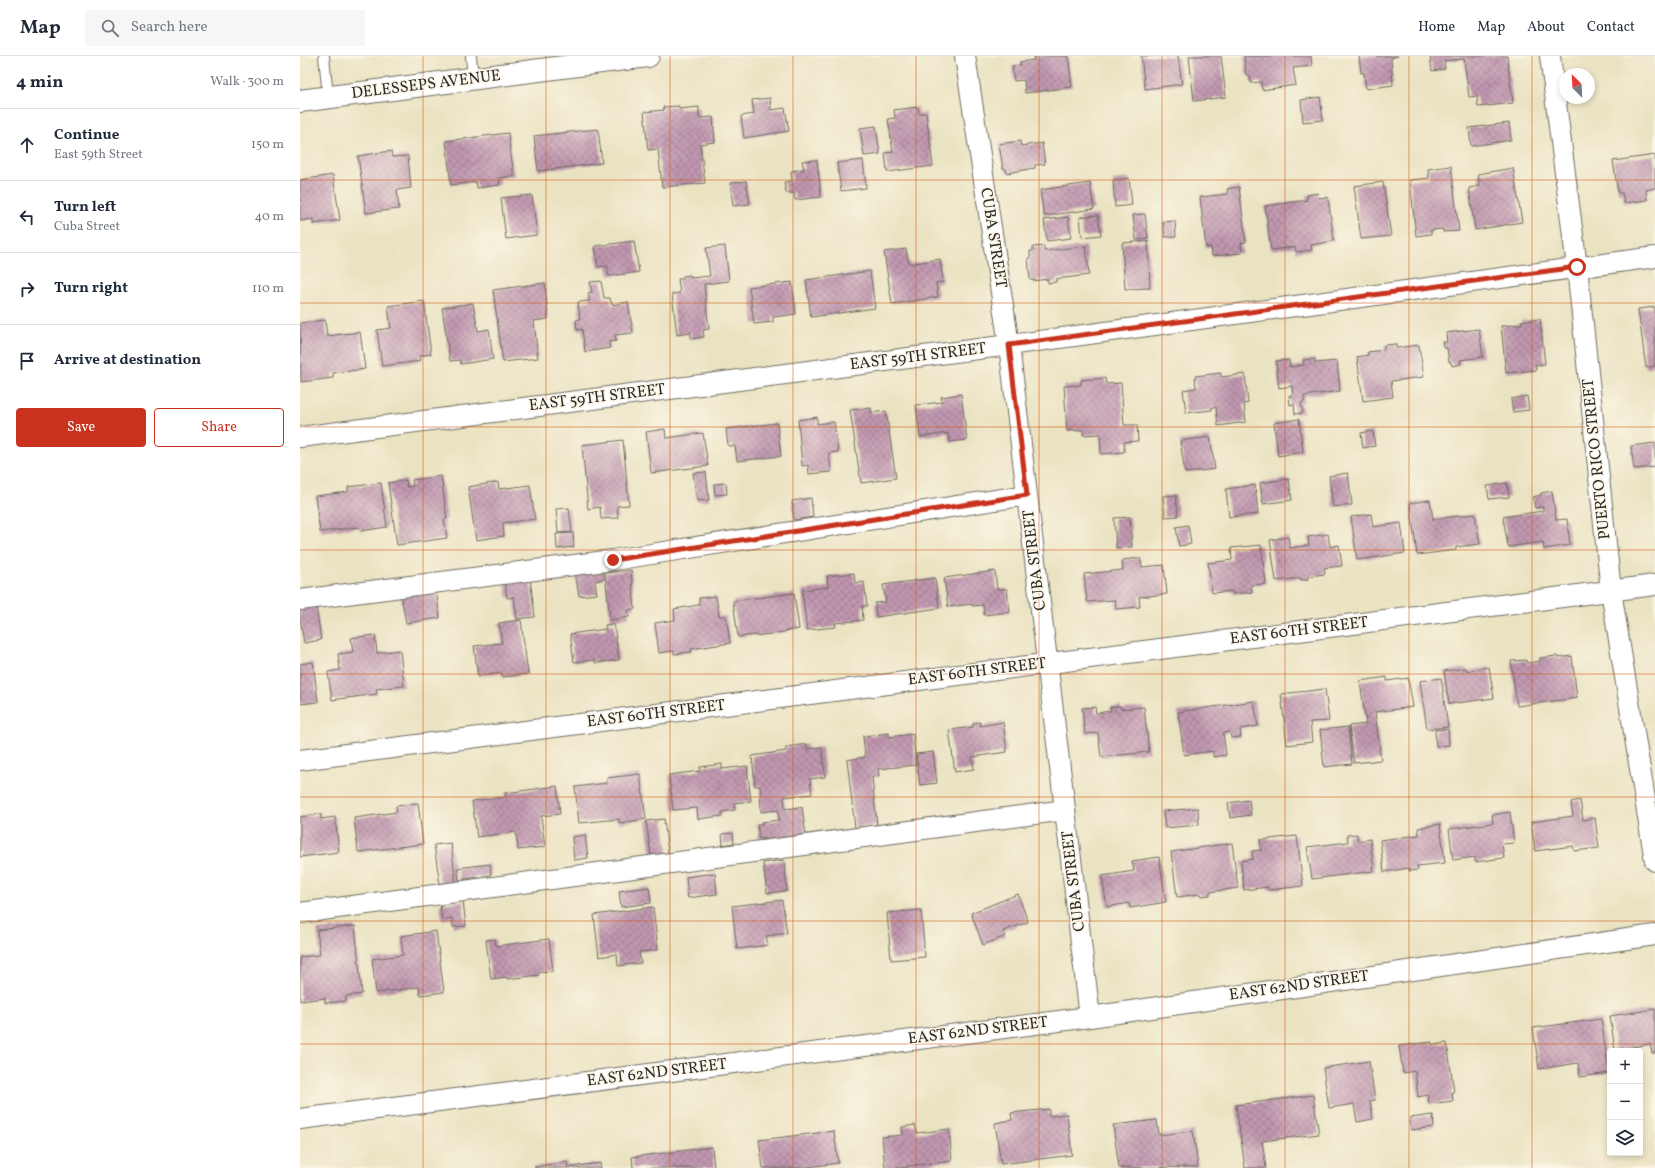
<!DOCTYPE html>
<html lang="en">
<head>
<meta charset="utf-8">
<style>
	:root { --surface:#fff; --page:#f6f6f7; --text:#1f2937; --muted:#747a83; --line:#e0e1e3; --accent:#c8321e }
	body { margin:0; font-family:Vollkorn,serif; background:var(--page); color:var(--text) }
	.controls { position:absolute; right:12px; bottom:12px; display:grid; overflow:hidden; border-radius:4px; box-shadow:0 2px 6px #0003 }
	.controls button { width:36px; height:36px; display:grid; place-items:center; padding:0; border:0; border-bottom:1px solid var(--line); background:var(--surface); color:var(--text); font:20px sans-serif }
	.compass { position:absolute; left:1259px; top:12px; width:36px; height:36px; border-radius:50%; background:var(--surface); box-shadow:0 2px 6px #0003; rotate:336deg }
	.stop { position:absolute; width:12px; height:12px; margin:-9px; border:3px solid #c8321e; border-radius:50%; background:#fff }
	.stop.end { background:#c8321e; border-color:#fff; box-shadow:0 1px 4px #0008 }
	.list { margin:0; padding:0; list-style:none }
	h2 { display:flex; justify-content:space-between; align-items:center; height:52px; margin:0; padding:0 16px; font-size:17px }
	h2 small { font-size:13px; font-weight:400; color:var(--muted) }
	.list li { display:grid; grid-template-columns:26px 1fr auto; gap:12px; align-items:center; box-sizing:border-box; height:72px; padding:0 16px; border-top:1px solid var(--line) }
	.list b { display:block; font-size:15px; white-space:nowrap }
	.list p { margin:0; font-size:13px; white-space:nowrap; color:var(--muted) }
	.list em { font-size:13px; font-style:normal; color:var(--muted) }
	.actions { display:flex; gap:8px; padding:12px 16px }
	.actions a { flex:1; padding:9px 0; border:1px solid var(--accent); border-radius:4px; text-align:center; font-size:14px; color:var(--accent) }
	.actions .main { background:var(--accent); color:#fff }
	.icon { flex:none; width:22px; height:22px; fill:none; stroke:currentColor; stroke-width:2; stroke-linecap:round; stroke-linejoin:round }
	.map { position:relative; flex:none; width:1355px; height:1112px; overflow:hidden }
	header { display:flex; align-items:center; gap:24px; box-sizing:border-box; height:56px; padding:0 20px; background:var(--surface); border-bottom:1px solid var(--line) }
	header strong { font-size:19px }
	nav { display:flex; gap:22px; margin-inline-start:auto; font-size:14px }
	.search { width:280px; height:36px; background:var(--page); display:flex; align-items:center; gap:10px; box-sizing:border-box; padding:0 14px; border-radius:4px; color:var(--muted); font-size:15px }
	main { display:flex }
	aside { flex:1; background:var(--surface) }
	.map>svg:first-child { display:block }
</style>
</head>
<body>
<header>
<strong>Map</strong>
<div class="search"><svg class="icon" aria-label="search" viewBox="0 0 24 24"><circle cx="10" cy="10" r="6"/><path d="M15 15l6 6"/></svg>Search here</div>
<nav><a>Home</a><a>Map</a><a>About</a><a>Contact</a></nav>
</header>
<main>
<aside>
<h2>4 min<small>Walk · 300 m</small></h2>
<ul class="list">
<li><svg class="icon" aria-label="ahead" viewBox="0 0 24 24"><path d="M12 20V5M6 11l6-6 6 6"/></svg><div><b>Continue</b><p>East 59th Street</p></div><em>150 m</em></li>
<li><svg class="icon" aria-label="left" viewBox="0 0 24 24"><path d="M17 20v-9H6M10 6l-5 5 5 5"/></svg><div><b>Turn left</b><p>Cuba Street</p></div><em>40 m</em></li>
<li><svg class="icon" aria-label="right" viewBox="0 0 24 24"><path d="M7 20v-9h11M14 6l5 5-5 5"/></svg><div><b>Turn right</b></div><em>110 m</em></li>
<li><svg class="icon" aria-label="arrive" viewBox="0 0 24 24"><path d="M6 21V4h12l-3 4 3 4H6"/></svg><div><b>Arrive at destination</b></div></li>
</ul>
<div class="actions"><a class="main">Save</a><a>Share</a></div>
</aside>
<div class="map">
<svg width="1355" height="1112" viewBox="0 0 1355 1112">
	<defs>
		<pattern id="building-cross-hatch" width="8" height="8" patternUnits="userSpaceOnUse"><rect width="8" height="8" fill="#c197b0"/><path d="M0 0l8 8M0 8l8-8" fill="none" stroke="#9d7b8f"/></pattern>
	</defs>
	<rect width="100%" height="100%" fill="#fcf5e5"/>
	<filter id="ink" filterUnits="userSpaceOnUse"><feTurbulence type="fractalNoise" baseFrequency=".025" numOctaves="2"/><feDisplacementMap in="SourceGraphic" scale="8" xChannelSelector="R" yChannelSelector="G"/><feConvolveMatrix kernelMatrix="1 2 1 2 8 2 1 2 1" color-interpolation-filters="sRGB"/></filter>
	<filter id="wash" filterUnits="userSpaceOnUse"><feTurbulence type="fractalNoise" baseFrequency=".012" numOctaves="4" result="noise"/><feDisplacementMap in="SourceGraphic" scale="16" xChannelSelector="R" yChannelSelector="G"/><feGaussianBlur stdDeviation="0.9" result="paint"/><feColorMatrix in="noise" values="0 0 0 0 0 0 0 0 0 0 0 0 0 0 0 0 0 1.4 0 .05"/><feComposite in="paint" operator="in"/></filter>
	<g filter="url(#wash)">
		<rect width="100%" height="100%" fill="#eae3c2"/>
		<g id="blocks">
			<path fill="url(#building-cross-hatch)" d="M746 0H768L772 31 725 37 724 24 714 25 712 10 721 9 720 6 734 4V1Z
				M841 0H878L882 28 845 33Z
				M889 0H921L926 41 894 45Z
				M944 0H1011L1012 10 993 12 996 29 962 34 961 26 951 27 950 19H946Z
				M1059 0H1098L1091 2 1093 29 1066 33 1064 17H1061Z
				M1130 0H1207L1213 47 1178 51 1177 40 1169 41 1164 3 1144 5 1145 13 1132 15Z
				M1020 41 1023 64 1003 66 1001 44Z
				M470 42 471 54 485 52 489 75 444 82 441 60 454 58 452 44Z
				M379 50V53L399 51V62L413 61 415 86 400 88 405 127 362 131 358 93 348 94 344 56 364 54 363 51Z
				M618 51 619 58 626 57 633 110 587 116 585 97 593 96 588 63 595 62 594 54Z
				M1209 67 1211 84 1171 90 1169 72Z
				M576 70 580 98 564 100 560 72Z
				M298 73 302 107 238 115 234 80Z
				M208 77 214 120 199 122 200 129 177 132 176 126 151 129 146 85Z
				M720 85 721 90 742 87 745 108 735 109V112L707 117 706 113H703L699 88Z
				M91 95 92 101 108 100 111 132 97 134 99 153 66 157 58 100Z
				M1355 99V132L1346 134 1347 144 1324 147 1322 137H1318L1313 105Z
				M517 104 521 141 495 144 494 137H486L484 126 492 125 491 115 504 113 502 105Z
				M563 104 566 132 541 135 537 107Z
				M1151 110 1159 175 1143 176V173L1131 174V178L1116 180 1110 124 1129 122 1128 113Z
				M1213 112 1222 166 1175 174 1169 132 1180 130 1178 118Z
				M33 119 40 164 13 168V163L0 165V124Z
				M829 122 832 149 815 151 813 124Z
				M446 125 450 148 433 150 430 127Z
				M1083 126 1091 180 1061 183 1054 130Z
				M790 127 794 153 744 160 740 134Z
				M939 131 946 186 941 187 942 197 912 200 911 191 906 192 900 141 928 138 927 133Z
				M1018 137 1019 142 1028 141 1034 185 1011 189 1012 194 996 196 995 191 971 194 965 150 1007 144V139Z
				M232 139 237 179 206 183 201 142Z
				M845 158 848 182 836 184 833 159Z
				M798 159 801 179 782 181 780 161Z
				M768 161 771 182 747 185 744 164Z
				M875 165 876 181H865L863 166Z
				M334 185 339 216 309 220 307 210 298 211 295 190Z
				M848 185 850 232 825 233 822 187Z
				M425 190 429 225 404 228 409 273 403 274 404 281 391 283V277L377 279 372 238 380 237 378 223H383V220L390 219 391 222 410 220 406 192Z
				M744 190V195L786 190 789 219 756 223V226L748 227V223L733 225 734 224H730L728 202H730V195H733V191Z
				M606 193 609 208 640 203 643 226 636 227 638 241 592 248 584 196Z
				M570 215 575 252 511 261 506 224Z
				M301 225 304 242H310L312 249 328 246 333 277 315 279 316 285 309 286 310 292 285 296 282 273 277 274 276 264 280 263 278 246 290 245 288 237 292 236 290 226Z
				M492 226 496 258 473 261V266L454 268 449 231Z
				M245 227 248 263 234 265 238 302 203 306 193 234Z
				M124 245 131 298 119 300 120 305 82 310 77 274 91 272 88 250Z
				M173 247 178 275 189 273 193 303 161 308 160 304 150 305 142 252Z
				M1355 251V310L1346 312 1338 253Z
				M1240 263 1245 308 1235 309 1236 314 1206 317 1201 270 1222 268 1221 265Z
				M25 264 27 280 60 276 65 313 33 317V322L1 326 0 267Z
				M1179 273 1183 301 1160 304 1161 308 1152 310 1151 306H1149L1147 292H1144L1143 286H1147L1146 277Z
				M1096 288V292L1119 289 1124 321 1091 325 1093 341 1063 345 1057 301 1068 299V296L1084 294V289Z
				M1015 303V307L1037 305 1040 335 1004 340V346L1001 347 1003 357 995 358 994 348 990 349 989 340H993L992 330 979 332 976 305 989 304 990 311 1004 309 1003 304Z
				M921 317V321L945 318 948 347 944 348 946 366 918 370 916 351H912V354L886 357 883 334 896 332 895 320Z
				M805 322 806 328 821 327 824 369H837L838 385 824 386V396L801 398 800 378 783 379V374L767 375 764 330 781 329V324Z
				M661 338 667 384 650 386 648 377 620 381 616 349 642 346 641 341Z
				M1227 340 1229 354 1213 356 1211 343Z
				M571 352V357L586 355 596 422 561 427 550 354Z
				M517 361V368L534 366 538 396 529 397 531 416 509 418 508 409 502 410 498 364Z
				M999 363 1003 396 978 400 974 367Z
				M477 367 481 400 437 405 435 390H428L426 373Z
				M365 373 366 382 403 377 408 410 351 417 346 376Z
				M1073 375 1075 390 1063 392 1061 377Z
				M910 381 915 413 885 417 880 385Z
				M323 384 329 449 317 450 318 462 301 463 300 451 288 453 282 389Z
				M1355 387V411L1334 413 1331 390Z
				M406 416 409 444 397 445 393 417Z
				M1048 417 1052 449 1033 451 1029 420Z
				M141 420 147 463H144L147 482 97 489 88 427 106 424 107 431 113 430 112 424Z
				M989 423 992 444 963 448 960 427Z
				M198 426 199 433 230 429 235 463 203 467 204 480 176 484 168 431Z
				M81 427 87 471 60 475 59 471 20 476 15 440 48 436V431Z
				M426 427 427 438 415 439 414 428Z
				M1207 427 1209 441 1189 443 1187 430Z
				M955 429 958 458 929 461 926 433Z
				M1252 435 1256 464 1267 463 1270 489 1244 493 1243 486 1208 491 1203 461 1243 455V451L1235 452 1233 441 1241 439V437Z
				M876 439 878 460 865 461 863 440Z
				M511 442 513 461 494 464 492 445Z
				M1130 444 1133 463 1175 458 1180 488 1156 491V494L1117 499 1110 447Z
				M269 452 272 476 258 477 256 453Z
				M1071 458 1073 471 1101 467 1105 497 1057 504 1051 461Z
				M830 461 832 491 816 492 814 462Z
				M888 469 891 488 879 490 876 471Z
				M273 477 274 491 257 493 256 478Z
				M1028 478 1030 491 1039 489 1042 510 1024 512 1025 518 1008 520V523L1001 524 1000 522 976 525 970 484 988 481 990 492 1009 489 1008 481Z
				M961 489 966 528 951 529 952 536 933 538 932 535 912 537 908 507 932 504 931 492Z
				M840 502 842 511 864 509 867 538 839 541 840 551 816 553 815 544 787 546 784 518 823 514 822 504Z
				M293 514V517L303 515 304 523 295 525 297 538 279 540 275 517Z
				M331 514 335 553 328 554 329 561 310 564 305 517Z
				M695 515 697 533H707L710 556 684 559 683 549 672 550V548L648 551 644 522Z
				M554 517 555 527 564 526 567 550H562L563 564 535 567 536 571 507 574 502 534 528 531 527 520Z
				M635 522 639 552 576 561 575 547 586 546 583 529Z
				M230 523 235 561 217 563 214 541 207 542 205 526Z
				M136 534 140 562 106 567 101 540Z
				M494 537 499 573 485 575V576L455 580V579L438 581 433 545Z
				M416 540 419 560H426L430 587 391 593 392 596 374 598V595L359 597 355 567 375 564 374 553 399 549V542Z
				M16 549 21 584 4 587 0 562V551Z
				M221 564 228 618 202 621V617L178 620 174 590 202 587 199 567Z
				M314 568 319 604 295 607V604L274 606 270 578 306 573 305 569Z
				M75 579 77 597 100 594 104 630 76 633 77 638 32 644 28 616 40 614 38 598 53 596 51 582Z
				M1257 600 1258 602 1272 600 1277 642 1217 650 1211 605 1226 604 1227 607 1240 605V602Z
				M13 606 18 646 0 648V608Z
				M1189 611 1194 642 1149 648 1144 615 1166 612 1167 615Z
				M1087 621V625L1108 622 1113 651 1075 656 1081 704 1054 707 1049 670 1066 668 1060 625Z
				M1141 622 1148 671 1127 673 1120 625Z
				M1025 633 1029 665 1010 666 1012 686 987 689 981 638Z
				M954 645 958 670 940 673 941 681 931 682 930 676 923 677 926 699 913 701V695L884 699 878 656Z
				M820 650 821 653 844 651 849 696 801 701 798 677 785 678 782 652 795 651 796 657 811 655 810 651Z
				M680 666V670L703 666 707 696 672 701 674 713 655 716 649 674 673 671V668Z
				M1048 671 1052 708 1024 711 1020 674Z
				M1148 673 1149 689 1136 690 1135 674Z
				M589 677V681L613 678 616 709 578 713 579 720 572 721 577 769 555 772 547 704 565 701 563 680Z
				M507 688V693L522 691 525 721 510 723 512 738 484 741 485 753 502 751 506 780 464 784V782L459 783 457 768H462V766L479 764 478 754 461 756 460 730H455L452 700 486 695V691Z
				M633 696 637 727 620 729 616 698Z
				M422 708V713L447 710 451 745 434 747 435 754 422 756V760L398 763 397 752 373 754 369 719 400 715V711Z
				M340 718 346 763 319 767V763L279 767 275 731 307 727V722Z
				M257 730 260 758 241 760 245 791 218 794 216 776 177 781 172 745 206 741 205 737Z
				M949 744 951 759 930 762 928 747Z
				M1280 744 1283 764 1295 762 1299 792 1274 795 1273 790 1235 795 1231 766 1273 760 1271 746Z
				M118 747 123 788 58 796 54 762 97 756 96 750Z
				M898 752 899 769 865 772 863 755Z
				M1210 756 1214 787 1202 788 1204 802 1175 806V801L1153 804 1149 773 1193 767 1192 759Z
				M21 758V763L35 761 39 796 0 801V761Z
				M364 763 368 797 351 799 346 765Z
				M1140 768 1145 807 1117 810 1118 814 1109 815V812L1084 816 1080 784 1119 779 1118 772Z
				M433 777 434 787 423 789 422 778Z
				M1057 778 1058 785 1070 783 1074 815 1012 823 1007 791 1048 786 1047 779Z
				M285 779 288 802 274 804 272 781Z
				M997 780 1003 830 968 834V831L944 834 941 805 953 803 952 795 961 794 960 784Z
				M151 787 156 827 140 829 134 789Z
				M932 787 938 832 910 836V839L901 840 900 838 877 841 871 796Z
				M859 801 866 846 830 852 829 847 807 851 802 820 834 815 832 805Z
				M484 804 487 835 467 837 463 807Z
				M190 808 191 819 159 824 157 812Z
				M415 817 417 838 388 842 386 821Z
				M349 831 351 847 321 851 319 835Z
				M718 838 728 866 703 875 706 880 683 889 671 857Z
				M482 844 487 877 466 880 468 889 437 893 432 850Z
				M163 845 166 870 153 871 152 862 142 864 140 848Z
				M353 851 358 894 339 896 341 907 318 910 317 898 299 901 294 859Z
				M621 854 625 901 591 904 587 857Z
				M55 870 62 938 46 940V945L25 947V942L0 945V901L20 899 17 874Z
				M136 875 144 936 120 939 119 931 76 937 72 903 103 899 101 880Z
				M195 883 196 890 249 883 253 915 239 916V919L207 923V921L191 923 186 884Z
				M1355 953V997H1352L1350 988 1315 994 1310 960Z
				M1301 963 1309 1017 1280 1021 1278 1007 1239 1013 1233 972Z
				M1132 986V989L1147 987 1154 1035 1152 1036 1153 1045 1129 1048 1128 1039 1118 1041 1115 1015 1103 1017 1099 990Z
				M1069 1005 1075 1044 1070 1045 1073 1063 1057 1066 1054 1048 1029 1052 1023 1012Z
				M1013 1039 1019 1078 962 1085 966 1112H945L936 1049Z
				M749 1053V1060L767 1058 772 1099 701 1108 695 1067 712 1064 711 1057Z
				M1133 1059 1134 1071 1111 1074 1110 1062Z
				M857 1064 859 1079 893 1075 898 1111 819 1112 813 1069Z
				M615 1069 617 1077 649 1073 652 1105 607 1110V1112H585L582 1081 603 1079 602 1071Z
				M534 1075 538 1107 500 1112H463L459 1084Z
				M412 1091 414 1112H333L332 1101Z
				M267 1106 268 1112H234V1111Z
				M300 1107 301 1112H269V1111Z"/>
		</g>
	</g>
	<g filter="url(#ink)">
		<use href="#blocks" fill-opacity="0" stroke="#6e6b60" stroke-width="1"/>
		<g fill="none" stroke-linecap="round" stroke-linejoin="round">
			<g stroke="#6e6b60" stroke-width="12">
				<path id="lane" d="M24 0 28 41
					M171 0 173 22"/>
			</g>
			<g stroke="#6e6b60" stroke-width="22">
				<path id="street" d="M665 0 709 289 790 961
					M1250 0 1277 211 1311 535 1355 805
					M0 381 709 289 1355 201
					M0 544 313 504 727 439
					M0 704 1355 529
					M0 857 765 754
					M0 1063 790 961 1355 879"/>
			</g>
			<g stroke="#6e6b60" stroke-width="24">
				<path id="secondary" d="M0 45 348 0"/>
			</g>
			<use href="#lane" stroke="#fff" stroke-width="10"/>
			<use href="#street" stroke="#fff" stroke-width="20"/>
			<use href="#secondary" stroke="#fff" stroke-width="22"/>
		</g>
	</g>
	<g fill="none" stroke-linecap="round" stroke-linejoin="round" filter="url(#ink)">
		<path stroke="#c8321e" stroke-width="5" d="M313 504 727 439 709 289 1277 211"/>
	</g>
	<path fill="none" stroke="#d5540f" stroke-width="1" stroke-opacity="0.55" d="M123 0V1112M246 0V1112M370 0V1112M493 0V1112M616 0V1112M739 0V1112M862 0V1112M985 0V1112M1109 0V1112M1232 0V1112M0 124H1355M0 247H1355M0 371H1355M0 494H1355M0 618H1355M0 741H1355M0 865H1355M0 988H1355"/>
	<g text-anchor="middle" dominant-baseline="central" stroke-width="3" stroke-linejoin="round" paint-order="stroke">
		<g font-size="16" fill="#2b2b2b" stroke="#fcf5e5">
			<text transform="translate(126 29) rotate(-7)">DELESSEPS AVENUE</text>
			<text transform="translate(693 182) rotate(81)">CUBA STREET</text>
			<text transform="translate(618 301) rotate(-7)">EAST 59TH STREET</text>
			<text transform="translate(297 342) rotate(-7)">EAST 59TH STREET</text>
			<text transform="translate(1297 403) rotate(-96)">PUERTO RICO STREET</text>
			<text transform="translate(735 504) rotate(-97)">CUBA STREET</text>
			<text transform="translate(999 575) rotate(-7)">EAST 60TH STREET</text>
			<text transform="translate(677 616) rotate(-7)">EAST 60TH STREET</text>
			<text transform="translate(356 658) rotate(-7)">EAST 60TH STREET</text>
			<text transform="translate(774 825) rotate(-97)">CUBA STREET</text>
			<text transform="translate(999 930) rotate(-8)">EAST 62ND STREET</text>
			<text transform="translate(678 975) rotate(-7)">EAST 62ND STREET</text>
			<text transform="translate(357 1017) rotate(-7)">EAST 62ND STREET</text>
		</g>
	</g>
</svg>
<div class="controls">
<button>+</button>
<button>−</button>
<button><svg class="icon" aria-label="layers" viewBox="0 0 24 24"><path d="M12 4l9 5-9 5-9-5zM3 14l9 5 9-5"/></svg></button>
</div>
<svg class="compass" viewBox="-18 -18 36 36"><path d="M0-13l5 13h-10z" fill="#e53935"/><path d="M0 13l5-13h-10z" fill="#747a83"/></svg>
<div class="stop" style="left:1277px;top:211px"></div>
<div class="stop end" style="left:313px;top:504px"></div>
</div>
</main>
</body>
</html>
